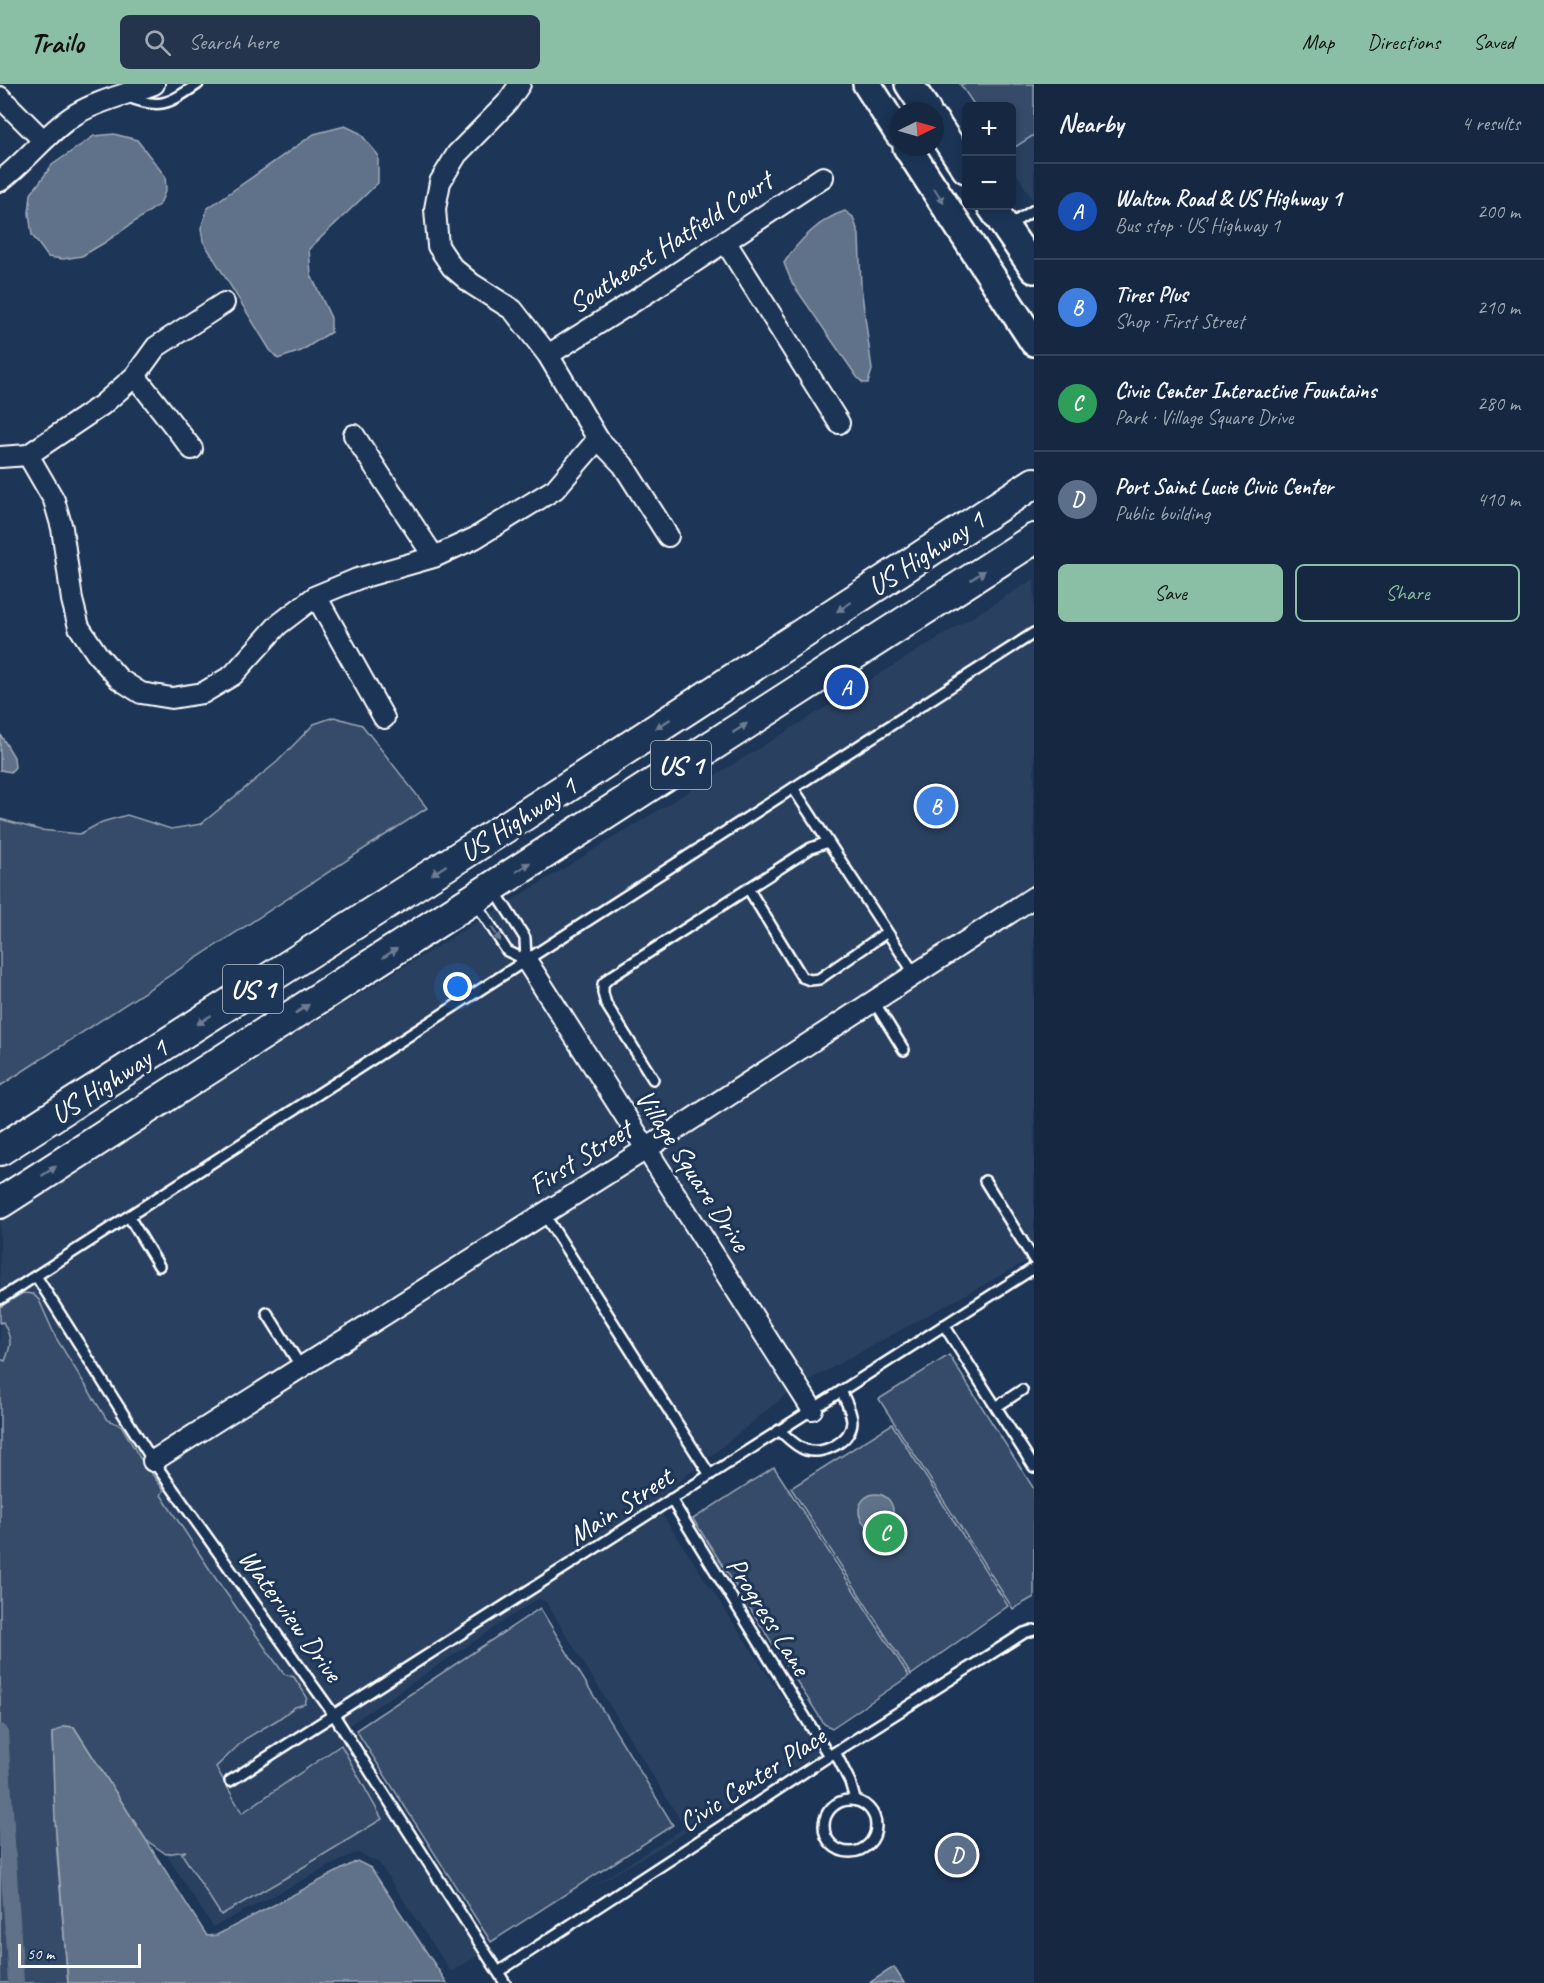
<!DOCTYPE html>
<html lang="en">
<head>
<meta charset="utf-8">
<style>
	:root { --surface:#162841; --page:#23344c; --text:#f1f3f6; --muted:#9ea6b1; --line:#35445a; --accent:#8abfa5 }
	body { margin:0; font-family:Caveat,sans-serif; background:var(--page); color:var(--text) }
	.controls { position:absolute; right:18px; top:18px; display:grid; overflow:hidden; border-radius:9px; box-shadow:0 3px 9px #0003 }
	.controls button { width:54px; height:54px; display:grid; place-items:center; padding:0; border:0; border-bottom:2px solid var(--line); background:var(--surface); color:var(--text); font:30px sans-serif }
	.compass { position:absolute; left:890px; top:18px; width:54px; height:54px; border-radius:50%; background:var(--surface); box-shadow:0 3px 9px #0003; rotate:85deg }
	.scale { position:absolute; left:18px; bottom:15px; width:123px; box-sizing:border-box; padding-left:6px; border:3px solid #fff; border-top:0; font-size:16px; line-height:21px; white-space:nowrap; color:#fff; -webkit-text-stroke:4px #1d3557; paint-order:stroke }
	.you { position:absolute; left:458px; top:903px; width:21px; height:21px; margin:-15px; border:4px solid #fff; border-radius:50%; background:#1a73e8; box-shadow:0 0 0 9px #1a73e833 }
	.badge { display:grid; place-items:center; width:39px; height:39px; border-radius:50%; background:var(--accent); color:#fff; font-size:20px; font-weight:700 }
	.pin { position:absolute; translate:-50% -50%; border:3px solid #fff; box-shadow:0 2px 6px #0006 }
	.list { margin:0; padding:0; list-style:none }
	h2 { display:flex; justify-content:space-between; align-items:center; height:78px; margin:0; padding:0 24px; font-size:26px }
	h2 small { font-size:20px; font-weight:400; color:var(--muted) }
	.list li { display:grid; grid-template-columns:39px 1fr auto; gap:18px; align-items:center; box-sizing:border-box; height:96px; padding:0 24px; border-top:2px solid var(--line) }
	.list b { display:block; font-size:22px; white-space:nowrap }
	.list p { margin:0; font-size:20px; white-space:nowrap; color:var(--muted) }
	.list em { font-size:20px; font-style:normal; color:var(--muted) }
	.actions { display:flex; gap:12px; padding:18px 24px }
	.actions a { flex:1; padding:14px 0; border:2px solid var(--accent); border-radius:9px; text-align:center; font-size:21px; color:var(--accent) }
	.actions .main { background:var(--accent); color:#111 }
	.icon { flex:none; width:33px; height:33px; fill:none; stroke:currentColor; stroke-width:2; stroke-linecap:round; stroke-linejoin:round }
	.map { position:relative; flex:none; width:1034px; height:1899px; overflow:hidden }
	header { display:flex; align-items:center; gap:36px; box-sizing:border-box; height:84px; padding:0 30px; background:var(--accent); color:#111 }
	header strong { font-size:28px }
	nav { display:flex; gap:33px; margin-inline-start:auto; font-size:21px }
	.search { width:420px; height:54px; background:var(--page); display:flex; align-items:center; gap:15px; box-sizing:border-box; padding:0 21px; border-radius:9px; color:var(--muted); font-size:22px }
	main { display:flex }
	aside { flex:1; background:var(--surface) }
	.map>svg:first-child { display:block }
</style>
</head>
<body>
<header>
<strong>Trailo</strong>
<div class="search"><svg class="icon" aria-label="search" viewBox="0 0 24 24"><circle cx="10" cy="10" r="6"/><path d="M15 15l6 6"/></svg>Search here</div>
<nav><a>Map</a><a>Directions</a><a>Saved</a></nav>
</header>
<main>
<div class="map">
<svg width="1034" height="1899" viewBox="0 0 1034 1899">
	<rect width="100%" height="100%" fill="#1d3557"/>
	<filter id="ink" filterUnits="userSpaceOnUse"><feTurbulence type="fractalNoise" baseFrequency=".0167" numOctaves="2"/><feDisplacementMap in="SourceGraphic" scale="12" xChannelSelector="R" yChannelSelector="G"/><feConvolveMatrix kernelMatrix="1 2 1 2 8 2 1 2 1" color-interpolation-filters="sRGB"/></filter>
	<g filter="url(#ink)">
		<path fill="#2a4161" d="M1034 51V118L1012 82V65Z
			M1034 495V803L908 883 651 1051 648 1046 450 1179 140 1375 151 1388 660 1066 1034 824V1173L793 1305 654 1418 819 1669 586 1807 678 1748 682 1744V1739L546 1518 540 1515 534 1517 346 1643 487 1866 451 1888 379 1779 359 1769 353 1770 213 1843 81 1638 8 1602 0 1492V1137L337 924Z"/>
		<path fill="#364b69" stroke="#9aa5b4" stroke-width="1.5" d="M960 0H1034V51L1012 65 1011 22H975Z
			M334 633 362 641 427 724 0 1002V735L40 746 80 750 102 738 127 731 171 745 201 740 277 678 314 640Z
			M23 1209 33 1210 39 1216 56 1254 107 1336 121 1341 140 1374 164 1406 161 1411 216 1495 284 1590 294 1593 307 1613 305 1620 295 1623 277 1636 245 1655 216 1683 242 1729 341 1661 382 1735 287 1793 221 1831 182 1770 186 1767 166 1770 146 1756 74 1643 58 1646 52 1650 57 1769 68 1899H0V1275L5 1277C12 1260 12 1255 3 1238L0 1239V1223Z
			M949 1271 1034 1405V1513L1013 1525 879 1315Z
			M892 1340 1008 1522 911 1591 791 1404Z
			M774 1383 909 1592 832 1644 824 1640 693 1435Z
			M540 1524 673 1741 491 1858 356 1646Z"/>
		<path fill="#617289" stroke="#a0aab8" stroke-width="1.5" d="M345 42 360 49 378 71V99L309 165 311 191 331 234V248L301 267 278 275 270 266 203 157 201 144 208 124 314 50Z
			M114 50 137 56 165 92 166 105 160 120 104 159 82 172 63 175 48 173 32 151 29 129 31 110 52 81 94 52Z
			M845 127 853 133 859 151 861 202 872 286 868 299H863L857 293 792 199 784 179C798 157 820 135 845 127Z
			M0 650 14 673 15 683 11 688 0 686Z
			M859 1427a17 17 0 1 1 34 0a17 17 0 1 1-34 0Z
			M65 1642 74 1643 207 1852 217 1851 357 1777 371 1784 447 1899H68L55 1737 52 1649Z
			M894 1883 904 1899H869Z"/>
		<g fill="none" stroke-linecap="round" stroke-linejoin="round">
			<path stroke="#617289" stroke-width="16" d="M0 1648 16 1899"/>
			<g stroke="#fff" stroke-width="14">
				<path id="lane" d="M126 12C160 26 168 20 198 0
					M1008 142 1034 126
					M793 704 914 889
					M748 804 802 893 810 896 819 895 887 848
					M495 807 525 854 526 876
					M476 819 507 867 526 876
					M873 916 904 966
					M653 995 606 920 603 909V900L609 894 811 764 828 758
					M985 1097 1034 1176
					M544 1130 710 1391
					M129 1133 159 1182
					M36 1192 153 1377 334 1631 505 1899
					M0 1215 1034 549
					M267 1229 301 1283
					M944 1241 1034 1383
					M996 1323 1022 1306
					M779 1346C787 1353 796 1363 806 1366 823 1371 851 1358 852 1338 852 1327 845 1316 841 1307
					M671 1415 829 1672
					M835 1668 850 1698 855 1715
					M230 1697 1034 1184
					M824 1742a26 26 0 1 1 52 0a26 26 0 1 1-52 0Z
					M498 1888 829 1672 1024 1549 1034 1546"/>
			</g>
			<g stroke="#fff" stroke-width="24">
				<path id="street" d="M520 0 507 19 457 70 440 98 435 125 438 162 452 183 472 200 513 226 548 271 598 355 623 381 668 452
					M0 13 43 56
					M0 97C27 77 47 48 76 30 99 16 129 10 154 0
					M725 157 839 339
					M548 271 647 209 823 93
					M135 292 192 365
					M354 351 434 473
					M28 371 54 416 62 444 72 516 79 543 97 570 119 595 141 609 172 614 203 609 233 591 278 541 316 512 357 495 434 473 475 454 555 405 598 355
					M0 373 28 371 102 321 135 292 156 263 224 219
					M316 512 384 634
					M526 876 812 1325
					M153 1377 646 1065 1034 813"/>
			</g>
			<g stroke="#fff" stroke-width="32">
				<path id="secondary" d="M867 0 899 50
					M909 0 927 27
					M935 38 966 85
					M907 63 1034 258
					M991 122 1034 185"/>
			</g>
			<g stroke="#fff" stroke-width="34">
				<path id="primary" d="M0 1066 506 743 1034 399
					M0 1119 1034 455"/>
			</g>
			<use href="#lane" stroke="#1d3557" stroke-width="9"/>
			<use href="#street" stroke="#1d3557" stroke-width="20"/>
			<use href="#secondary" stroke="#1d3557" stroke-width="27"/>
			<use href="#primary" stroke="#1d3557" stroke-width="30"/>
		</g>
		<defs><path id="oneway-solid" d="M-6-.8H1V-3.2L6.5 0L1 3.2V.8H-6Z" transform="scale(1.5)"/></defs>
		<g fill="#6c7c92">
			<use href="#oneway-solid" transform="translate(939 112) rotate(57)"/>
			<use href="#oneway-solid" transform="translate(978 491) rotate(-33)"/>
			<use href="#oneway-solid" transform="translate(844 523) rotate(147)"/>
			<use href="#oneway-solid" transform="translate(663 640) rotate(147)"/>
			<use href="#oneway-solid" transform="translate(740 644) rotate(-33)"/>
			<use href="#oneway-solid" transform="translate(523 783) rotate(-33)"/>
			<use href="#oneway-solid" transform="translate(439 786) rotate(147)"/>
			<use href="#oneway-solid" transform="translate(496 850) rotate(58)"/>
			<use href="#oneway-solid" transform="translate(390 869) rotate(-33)"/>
			<use href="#oneway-solid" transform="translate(302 925) rotate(-33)"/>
			<use href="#oneway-solid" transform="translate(204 936) rotate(147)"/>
			<use href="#oneway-solid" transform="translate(49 1087) rotate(-33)"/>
		</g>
	</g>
	<g text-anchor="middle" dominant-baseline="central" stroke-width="6" stroke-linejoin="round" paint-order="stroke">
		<g fill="#1d3557" stroke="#bbc2cd" stroke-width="1.5">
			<rect x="651" y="657" width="60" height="48" rx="4.5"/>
			<rect x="223" y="881" width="60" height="48" rx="4.5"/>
		</g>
		<g font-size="27" font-weight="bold" fill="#fff">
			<text x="681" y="681">US 1</text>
			<text x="253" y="905">US 1</text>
		</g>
		<g font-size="28" fill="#fff" stroke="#1d3557">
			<text transform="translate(670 158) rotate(-33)">Southeast Hatfield Court</text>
			<text transform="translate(926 469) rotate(-33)">US Highway 1</text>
			<text transform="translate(518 735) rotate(-33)">US Highway 1</text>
			<text transform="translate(109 997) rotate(-33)">US Highway 1</text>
			<text transform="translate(580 1073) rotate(-32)">First Street</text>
			<text transform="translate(693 1086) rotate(57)">Village Square Drive</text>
			<text transform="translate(620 1422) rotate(-33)">Main Street</text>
			<text transform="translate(291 1531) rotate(54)">Waterview Drive</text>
			<text transform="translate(769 1532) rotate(58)">Progress Lane</text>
			<text transform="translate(752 1695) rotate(-33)">Civic Center Place</text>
		</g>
	</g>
</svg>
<div class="controls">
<button>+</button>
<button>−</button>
</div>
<svg class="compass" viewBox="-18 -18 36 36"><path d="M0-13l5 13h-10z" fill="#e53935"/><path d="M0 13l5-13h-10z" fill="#9ea6b1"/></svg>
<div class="scale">50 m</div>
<div class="you"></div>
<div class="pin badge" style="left:846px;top:603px;background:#1a4fb4">A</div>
<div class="pin badge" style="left:936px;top:722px;background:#3f7fe0">B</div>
<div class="pin badge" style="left:885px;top:1449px;background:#2e9e5b">C</div>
<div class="pin badge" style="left:957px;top:1771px;background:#5c6f8a">D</div>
</div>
<aside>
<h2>Nearby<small>4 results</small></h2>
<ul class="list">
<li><span class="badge" style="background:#1a4fb4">A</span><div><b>Walton Road &amp; US Highway 1</b><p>Bus stop · US Highway 1</p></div><em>200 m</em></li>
<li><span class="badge" style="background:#3f7fe0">B</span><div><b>Tires Plus</b><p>Shop · First Street</p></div><em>210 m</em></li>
<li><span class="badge" style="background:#2e9e5b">C</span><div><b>Civic Center Interactive Fountains</b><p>Park · Village Square Drive</p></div><em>280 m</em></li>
<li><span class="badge" style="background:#5c6f8a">D</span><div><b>Port Saint Lucie Civic Center</b><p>Public building</p></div><em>410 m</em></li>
</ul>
<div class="actions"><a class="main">Save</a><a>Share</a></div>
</aside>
</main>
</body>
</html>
